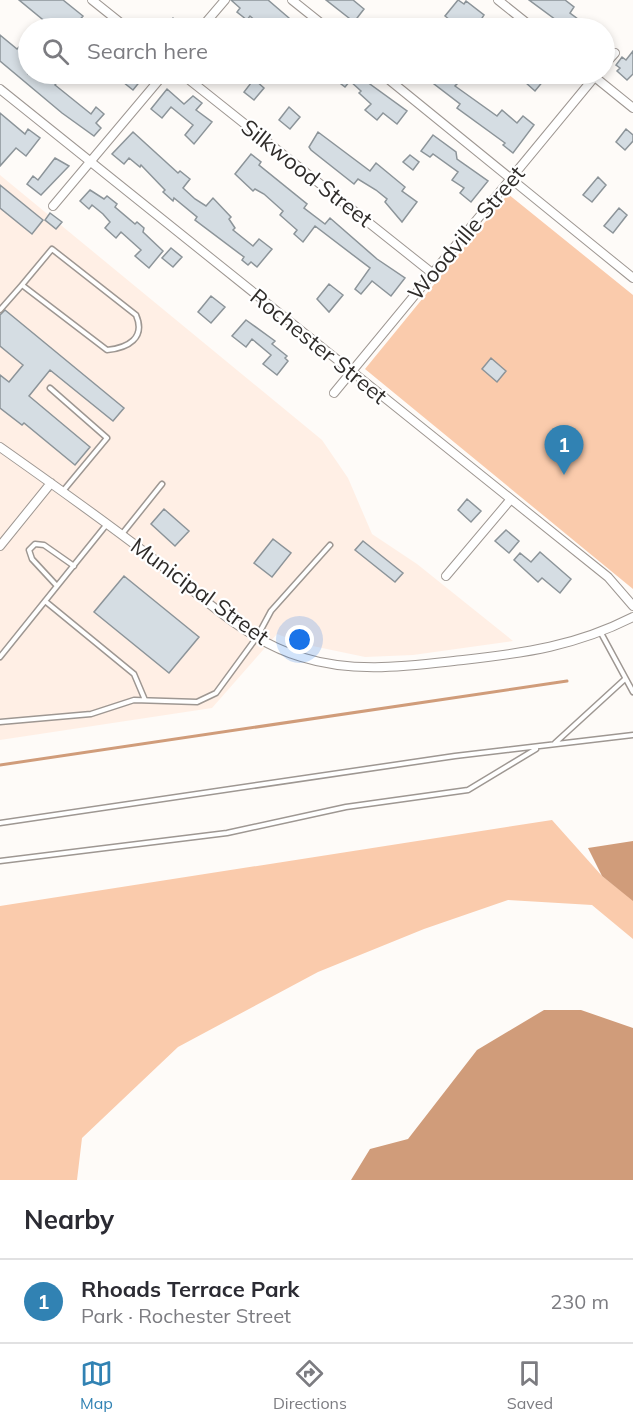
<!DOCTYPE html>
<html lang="en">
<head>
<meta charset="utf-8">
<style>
	:root { --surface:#fff; --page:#f7f7f7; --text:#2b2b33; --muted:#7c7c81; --line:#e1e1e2; --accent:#3182b3 }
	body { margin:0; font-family:Mulish,sans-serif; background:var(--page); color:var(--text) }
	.you { position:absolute; left:300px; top:640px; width:21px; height:21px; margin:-15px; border:4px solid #fff; border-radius:50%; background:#1a73e8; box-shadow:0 0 0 9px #1a73e833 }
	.badge { display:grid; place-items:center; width:39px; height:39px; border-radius:50%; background:var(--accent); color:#fff; font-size:20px; font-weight:700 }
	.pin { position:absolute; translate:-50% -50px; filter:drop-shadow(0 2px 3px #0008) }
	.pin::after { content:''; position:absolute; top:32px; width:21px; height:18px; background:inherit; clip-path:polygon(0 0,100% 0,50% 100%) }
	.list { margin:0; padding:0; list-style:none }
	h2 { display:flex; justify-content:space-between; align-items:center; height:78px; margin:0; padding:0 24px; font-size:26px }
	h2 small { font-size:20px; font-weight:400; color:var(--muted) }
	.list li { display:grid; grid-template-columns:39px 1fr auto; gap:18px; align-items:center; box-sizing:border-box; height:84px; padding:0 24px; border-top:2px solid var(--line) }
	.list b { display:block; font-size:22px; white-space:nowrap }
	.list p { margin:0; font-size:20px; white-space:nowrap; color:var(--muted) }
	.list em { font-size:20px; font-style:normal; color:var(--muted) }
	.icon { flex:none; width:33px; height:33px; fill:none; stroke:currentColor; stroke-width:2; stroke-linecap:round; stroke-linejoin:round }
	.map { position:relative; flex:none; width:633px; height:1180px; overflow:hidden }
	.search { position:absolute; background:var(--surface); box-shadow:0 3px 9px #0003; left:18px; right:18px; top:18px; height:66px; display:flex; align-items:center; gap:15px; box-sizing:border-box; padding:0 21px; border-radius:33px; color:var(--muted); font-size:22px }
	.sheet { height:162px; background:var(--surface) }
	nav { display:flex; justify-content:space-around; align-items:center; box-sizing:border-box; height:84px; border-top:2px solid var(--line); background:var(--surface); font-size:16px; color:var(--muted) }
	nav a { display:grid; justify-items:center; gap:3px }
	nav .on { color:var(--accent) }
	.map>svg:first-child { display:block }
</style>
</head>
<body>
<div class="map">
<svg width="633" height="1180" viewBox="0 0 633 1180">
	<rect width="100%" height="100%" fill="#fefbf8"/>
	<path fill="#ffefe5" d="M0 175 322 440 348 478 372 534 417 564 513 641 413 655 365 657 303 644 277 634 212 708 0 740Z"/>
	<path fill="#facbac" d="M508 194 633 295V589L365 369Z
		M552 820 602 876 633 900V939L592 905 508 900 424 929 318 972 178 1047 82 1138 77 1180H0V906Z"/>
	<path fill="#d09c7a" d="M633 841V901L602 876 588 848Z
		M544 1010H581L633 1028V1180H351L370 1149 408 1139 477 1050Z"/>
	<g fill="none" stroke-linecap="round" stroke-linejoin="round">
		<path stroke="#d09c7a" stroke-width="3" d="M0 765 567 681"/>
	</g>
	<path fill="#d5dde3" stroke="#8c9499" stroke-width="1.5" d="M19 0H63L83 16 73 28H53Z
		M231 0H268L296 24 293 28H264L250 16 247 20 237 12 240 8Z
		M326 0H353L364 9 354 22Z
		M458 0 464 4 466 1 484 15 482 18 488 23 483 28H460L445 16Z
		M529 0H565L574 7 570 13 590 28H567Z
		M173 18 185 28H164Z
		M0 35 17 49 21 45 28 52V74H64L55 85 91 114 96 107 104 114 96 123 101 128 94 136 62 113 0 61Z
		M633 51V74L627 80 617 71 620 68 616 65 622 57 626 60Z
		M113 74H146L133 90Z
		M340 74H356L407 111 397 124 383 113 377 120 365 110 371 104 359 93 361 91 350 81 345 87 336 80Z
		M421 74H453L461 80 455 86 497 116 502 110 517 123 523 116 534 125 513 153 503 145 505 143 457 108 460 104Z
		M516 74H549L535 91Z
		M254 79 264 88 254 100 244 92Z
		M167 89 184 104 193 96 202 103 196 110 212 122 194 144 185 135 193 125 171 107 162 118 151 109Z
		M289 107 300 117 290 129 279 120Z
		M0 113 25 134 28 129 40 138 26 156 16 148 0 166Z
		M626 129 633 135V141L625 150 616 142Z
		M133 132 178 173 180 171 190 179 183 188 195 199 206 206 213 198 231 217 229 219 235 228 233 230 253 246 259 239 272 249 257 267 251 262 248 265 242 260 244 257 195 220 197 217 174 198 173 201 163 192 165 190 141 165 140 167 129 158 124 164 112 154Z
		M318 132 370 171 376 163 405 187 402 191 417 202 402 222 385 202 387 199 376 190 358 179 354 184 311 150 309 147Z
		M433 135 456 152 457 159 488 181 471 202 460 193 464 188 452 180 458 172 433 154 430 157 421 151Z
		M251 154 261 162 259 165 307 204 304 208 325 224 330 218 377 259 405 278 391 296 372 281 361 294 355 289 370 268 315 226 303 242 294 234 297 230 280 215 283 211 264 194 255 189 253 191 235 174Z
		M410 155 419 162 413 170 403 162Z
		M55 158 69 166 41 195 27 184 33 176 38 180Z
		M598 177 606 185 592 202 583 195Z
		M0 185 43 220 32 234 0 208Z
		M90 190 104 199 107 196 117 204 115 207 135 224 137 222 144 228 143 232 163 251 149 268 135 256 141 250 121 232 116 238 105 228 110 222 103 214 92 205 89 209 80 201Z
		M619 208 627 215 613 233 604 226Z
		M50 213 62 222 56 229 45 220Z
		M171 248 182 257 173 267 162 258Z
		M329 284 343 295 329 312 317 299Z
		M211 296 225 307 211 323 198 312Z
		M5 310 124 408 113 421 50 370 29 396 90 447 75 465 24 423 22 425 0 408V375L9 382 23 365 0 346V315Z
		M246 320 275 341 272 344 287 356 285 358 288 361 277 375 263 364 271 355 252 339 246 347 232 336Z
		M491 358 506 371 497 382 482 369Z
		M467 499 481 511 471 522 458 510Z
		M164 509 189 531 175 546 151 524Z
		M506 530 519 541 509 553 495 541Z
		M273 539 291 553 272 577 254 563Z
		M363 541 403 573 395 582 355 550Z
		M540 552 571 579 560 593 542 578 538 582 514 560 520 553 531 562Z
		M124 576 199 637 169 673 94 612Z"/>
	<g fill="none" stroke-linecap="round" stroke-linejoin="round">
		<g stroke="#9e9792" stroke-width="7">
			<path id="lane" d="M0 310 22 285 107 350C128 348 146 338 136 315L52 249 22 285
				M50 388 107 438 63 491
				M122 534 162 484
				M57 586 32 559 29 550 35 544 44 545 74 566
				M45 601 134 674 145 700
				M601 633 633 692
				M0 657 107 524
				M0 722 91 714 134 700 197 702 216 693 257 637 271 611 330 545
				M555 743 625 679
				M0 823 455 756 633 735
				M0 861 227 833 346 807 468 790 536 749"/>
		</g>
		<g stroke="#9e9792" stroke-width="10">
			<path id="street" d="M92 0 127 28
				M292 0 327 28
				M498 0 533 28
				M201 28 225 0
				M604 65 615 53
				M182 74 432 273
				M382 74 633 278
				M591 74 633 108
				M0 89 608 577 633 606
				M53 206 164 74
				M334 393 597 74
				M0 447C51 483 102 519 151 557 197 592 244 640 301 657 355 674 408 666 463 660 525 653 576 646 633 617
				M0 546 51 483
				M446 576 511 499"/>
		</g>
		<use href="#lane" stroke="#fff" stroke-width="4"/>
		<use href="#street" stroke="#fff" stroke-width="8"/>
	</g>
	<g text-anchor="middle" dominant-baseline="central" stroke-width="4.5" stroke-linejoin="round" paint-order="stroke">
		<g font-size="22" fill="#2f2c2a" stroke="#fff">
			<text transform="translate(307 173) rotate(38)">Silkwood Street</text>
			<text transform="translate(466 233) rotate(-50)">Woodville Street</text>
			<text transform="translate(319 346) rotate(39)">Rochester Street</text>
			<text transform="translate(200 591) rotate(36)">Municipal Street</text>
		</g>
	</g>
</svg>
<div class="you"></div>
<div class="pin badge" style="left:564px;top:475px">1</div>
<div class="search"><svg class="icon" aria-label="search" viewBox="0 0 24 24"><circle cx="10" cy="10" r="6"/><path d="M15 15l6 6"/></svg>Search here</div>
</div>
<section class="sheet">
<h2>Nearby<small></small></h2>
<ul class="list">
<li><span class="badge">1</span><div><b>Rhoads Terrace Park</b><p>Park · Rochester Street</p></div><em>230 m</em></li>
</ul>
</section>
<nav>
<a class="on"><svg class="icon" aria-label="map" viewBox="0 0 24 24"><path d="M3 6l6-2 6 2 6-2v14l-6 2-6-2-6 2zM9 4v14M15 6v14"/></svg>Map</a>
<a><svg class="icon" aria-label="directions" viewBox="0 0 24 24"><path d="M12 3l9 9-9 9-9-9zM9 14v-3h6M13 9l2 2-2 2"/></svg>Directions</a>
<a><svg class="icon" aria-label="saved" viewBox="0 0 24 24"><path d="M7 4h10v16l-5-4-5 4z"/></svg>Saved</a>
</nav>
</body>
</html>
